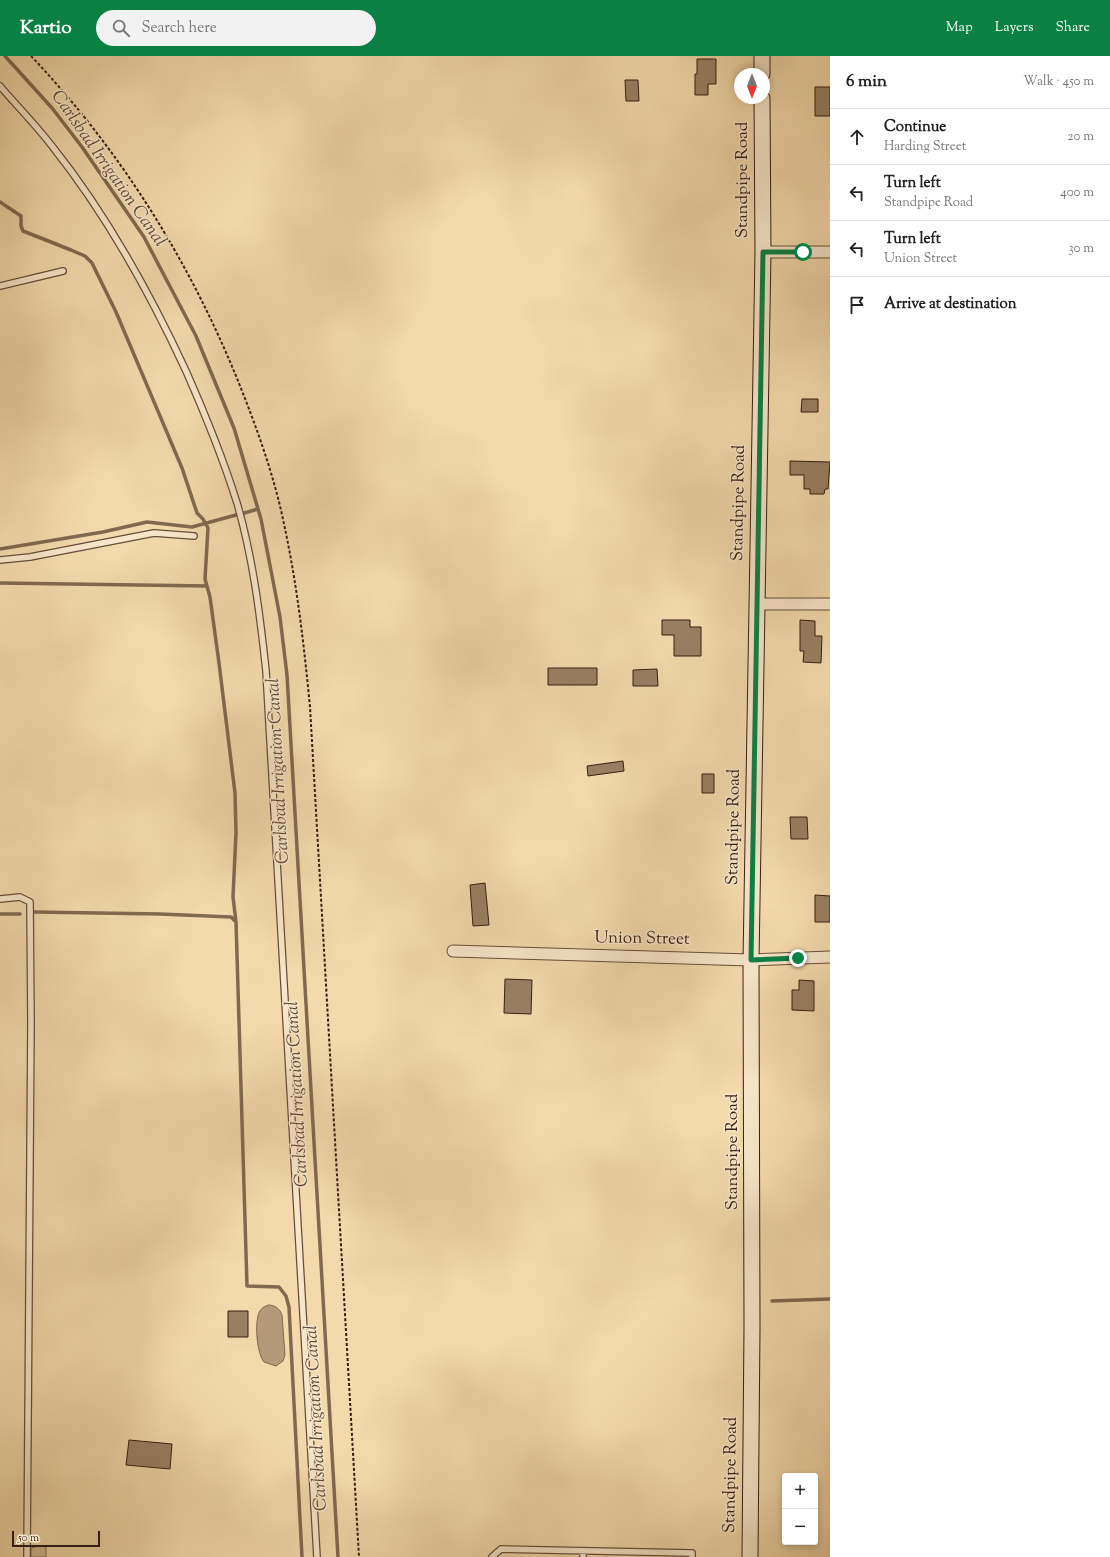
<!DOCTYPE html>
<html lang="en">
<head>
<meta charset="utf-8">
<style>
	:root { --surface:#fff; --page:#f2f2f2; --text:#222; --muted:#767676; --line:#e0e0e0; --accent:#0b8043 }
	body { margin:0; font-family:"Sorts Mill Goudy",serif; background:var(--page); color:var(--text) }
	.controls { position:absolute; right:12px; bottom:12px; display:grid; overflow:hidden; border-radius:4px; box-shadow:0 2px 6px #0003 }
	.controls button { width:36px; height:36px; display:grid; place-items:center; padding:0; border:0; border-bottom:1px solid var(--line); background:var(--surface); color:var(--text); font:20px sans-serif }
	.compass { position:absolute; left:734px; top:12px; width:36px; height:36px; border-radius:50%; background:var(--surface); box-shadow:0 2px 6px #0003; rotate:180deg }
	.scale { position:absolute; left:12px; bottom:10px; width:88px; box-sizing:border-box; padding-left:4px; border:2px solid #371f13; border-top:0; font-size:11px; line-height:14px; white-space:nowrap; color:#371f13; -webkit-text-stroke:3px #f7e6c9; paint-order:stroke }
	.stop { position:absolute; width:12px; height:12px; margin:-9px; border:3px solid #0b8043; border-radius:50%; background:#fff }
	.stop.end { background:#0b8043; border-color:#fff; box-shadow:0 1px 4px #0008 }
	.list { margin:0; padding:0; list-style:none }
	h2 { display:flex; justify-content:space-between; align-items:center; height:52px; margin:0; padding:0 16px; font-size:17px }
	h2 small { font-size:13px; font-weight:400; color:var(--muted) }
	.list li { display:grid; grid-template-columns:26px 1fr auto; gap:12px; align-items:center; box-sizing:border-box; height:56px; padding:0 16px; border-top:1px solid var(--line) }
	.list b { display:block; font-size:15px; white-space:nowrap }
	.list p { margin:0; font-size:13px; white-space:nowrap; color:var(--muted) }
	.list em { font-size:13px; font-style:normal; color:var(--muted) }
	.icon { flex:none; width:22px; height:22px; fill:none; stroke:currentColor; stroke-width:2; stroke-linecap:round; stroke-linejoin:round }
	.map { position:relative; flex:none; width:830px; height:1501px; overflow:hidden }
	header { display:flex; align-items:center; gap:24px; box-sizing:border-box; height:56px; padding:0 20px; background:var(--accent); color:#fff }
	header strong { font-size:19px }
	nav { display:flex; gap:22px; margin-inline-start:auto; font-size:14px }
	.search { width:280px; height:36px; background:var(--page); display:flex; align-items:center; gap:10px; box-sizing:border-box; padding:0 14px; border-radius:22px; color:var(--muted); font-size:15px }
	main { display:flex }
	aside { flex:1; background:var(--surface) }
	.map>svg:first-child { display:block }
</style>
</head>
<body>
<header>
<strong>Kartio</strong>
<div class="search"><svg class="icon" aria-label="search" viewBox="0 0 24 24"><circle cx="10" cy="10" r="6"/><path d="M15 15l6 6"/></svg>Search here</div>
<nav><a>Map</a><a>Layers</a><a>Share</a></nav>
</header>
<main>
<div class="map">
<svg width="830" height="1501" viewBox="0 0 830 1501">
	<rect width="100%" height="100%" fill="#f3d9ac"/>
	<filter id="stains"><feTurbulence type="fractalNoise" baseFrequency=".005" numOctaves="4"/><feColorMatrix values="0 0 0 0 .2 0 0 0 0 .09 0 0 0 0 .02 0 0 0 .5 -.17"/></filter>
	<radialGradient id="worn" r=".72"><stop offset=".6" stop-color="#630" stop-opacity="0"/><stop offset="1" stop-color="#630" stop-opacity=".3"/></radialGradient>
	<path fill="#d3b992" stroke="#856c52" d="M39 1490 46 1491V1501H31V1492Z"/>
	<path fill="#b39a78" stroke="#816950" d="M268 1249C275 1249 280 1253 282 1259L285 1299 283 1305 276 1310 264 1306C257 1298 255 1270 258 1260 259 1254 263 1251 268 1249Z"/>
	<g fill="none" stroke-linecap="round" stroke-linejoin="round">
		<path stroke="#816950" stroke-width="3.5" d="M5 0 52 52 82 91 144 181 196 280 234 372 261 463 280 561 287 619 338 1501
			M0 146 21 160V170L23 175 71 194 85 200 92 207 116 256 182 412 197 457 203 463 208 472 205 523 210 541 219 607 235 737 236 777 233 841 236 866
			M244 457 258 453
			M0 493 103 476 147 466 192 471 236 459
			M0 527 207 530
			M35 856 160 858 231 861 236 866 247 1230 279 1231 286 1240 289 1251 302 1501
			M0 858H20
			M772 1245 830 1243"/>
	</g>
	<path fill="#998063" stroke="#371f13" d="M697 3H716V28H708V39H695V18H697Z
		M625 24H638L639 45H626Z
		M815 31H830V60H815Z
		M802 343H818V356H801Z
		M790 405 830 406 828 433H825L824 438H810V433H804V419H790Z
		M662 564H690V571H701V600H674V579H662Z
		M800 564 815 565V580H822L821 607 803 606 804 595H800Z
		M548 612H597V629H548Z
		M657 613 658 630H633V614Z
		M623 705 624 715 588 720 587 710Z
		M702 718H714V737H702Z
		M790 761H807L808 783H791Z
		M485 827 489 869 473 870 470 829Z
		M815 839 830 840V866H815Z
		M505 923 532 924 531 958 504 957Z
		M799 924 814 925V955L792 954V934H799Z
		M228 1255H248V1281H228Z
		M129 1384 172 1388 170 1413 126 1409Z"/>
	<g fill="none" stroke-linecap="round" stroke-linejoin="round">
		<g stroke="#664e39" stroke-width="8">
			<path id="lane" d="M0 30C17 50 36 69 52 90 107 159 149 235 186 315 205 358 223 402 237 447 253 502 260 559 266 615L317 1501
				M0 230 63 215
				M0 504 30 501 154 477 194 480
				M0 843 20 841 30 846 31 967 27 1501
				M583 1495V1501
				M492 1501 501 1493 692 1497V1501"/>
		</g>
		<g stroke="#664e39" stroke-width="13">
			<path id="street" d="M763 196H830
				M757 548H830
				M453 895 751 904 830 901"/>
		</g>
		<g stroke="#371f13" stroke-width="17">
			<path id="secondary" d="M762 0V18
				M750 1501 752 1271 751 904 763 196 762 42"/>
		</g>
		<path stroke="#371f13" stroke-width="2" stroke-dasharray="3 2" stroke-linecap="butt" d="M31 0C124 98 195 214 244 340 260 381 275 424 284 468 297 528 304 589 310 651L359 1501"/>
		<use href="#lane" stroke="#f7e6c9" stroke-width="5.5"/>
		<use href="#street" stroke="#f7e6c9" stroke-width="11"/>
		<use href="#secondary" stroke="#f7e6c9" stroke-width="15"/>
	</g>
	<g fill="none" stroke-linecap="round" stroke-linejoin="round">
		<path stroke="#0b8043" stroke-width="5" d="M798 902 751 904 763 196H803"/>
	</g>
	<g text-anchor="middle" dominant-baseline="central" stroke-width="3" stroke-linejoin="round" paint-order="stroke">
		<g font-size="17" fill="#371f13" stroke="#f7e6c9">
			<text transform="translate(743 124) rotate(-90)">Standpipe Road</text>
			<text transform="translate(739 447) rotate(-89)">Standpipe Road</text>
			<text transform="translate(734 771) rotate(-89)">Standpipe Road</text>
			<text transform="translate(642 883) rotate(1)">Union Street</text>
			<text transform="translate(733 1096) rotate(-90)">Standpipe Road</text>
			<text transform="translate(731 1419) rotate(-89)">Standpipe Road</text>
		</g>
		<g font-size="18" font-style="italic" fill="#624a36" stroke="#f7e6c9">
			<text transform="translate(108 113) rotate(55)">Carlsbad Irrigation Canal</text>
			<text transform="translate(279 715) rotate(-93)">Carlsbad Irrigation Canal</text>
			<text transform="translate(298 1038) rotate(-93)">Carlsbad Irrigation Canal</text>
			<text transform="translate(317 1362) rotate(-93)">Carlsbad Irrigation Canal</text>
		</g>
	</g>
	<rect width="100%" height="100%" filter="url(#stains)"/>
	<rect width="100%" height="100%" fill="url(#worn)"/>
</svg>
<div class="controls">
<button>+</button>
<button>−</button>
</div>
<svg class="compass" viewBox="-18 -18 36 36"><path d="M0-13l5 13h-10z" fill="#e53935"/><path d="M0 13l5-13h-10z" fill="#767676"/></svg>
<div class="scale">50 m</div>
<div class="stop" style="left:803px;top:196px"></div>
<div class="stop end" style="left:798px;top:902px"></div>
</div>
<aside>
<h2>6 min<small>Walk · 450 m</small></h2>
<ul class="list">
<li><svg class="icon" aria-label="ahead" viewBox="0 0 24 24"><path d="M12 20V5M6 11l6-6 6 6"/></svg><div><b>Continue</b><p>Harding Street</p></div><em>20 m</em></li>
<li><svg class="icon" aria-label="left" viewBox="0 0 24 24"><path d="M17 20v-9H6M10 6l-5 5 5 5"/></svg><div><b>Turn left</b><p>Standpipe Road</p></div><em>400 m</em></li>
<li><svg class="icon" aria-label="left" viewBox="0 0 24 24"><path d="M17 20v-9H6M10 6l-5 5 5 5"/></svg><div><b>Turn left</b><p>Union Street</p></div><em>30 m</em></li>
<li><svg class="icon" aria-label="arrive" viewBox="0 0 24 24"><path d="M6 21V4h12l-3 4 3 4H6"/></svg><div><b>Arrive at destination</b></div></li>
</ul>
</aside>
</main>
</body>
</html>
